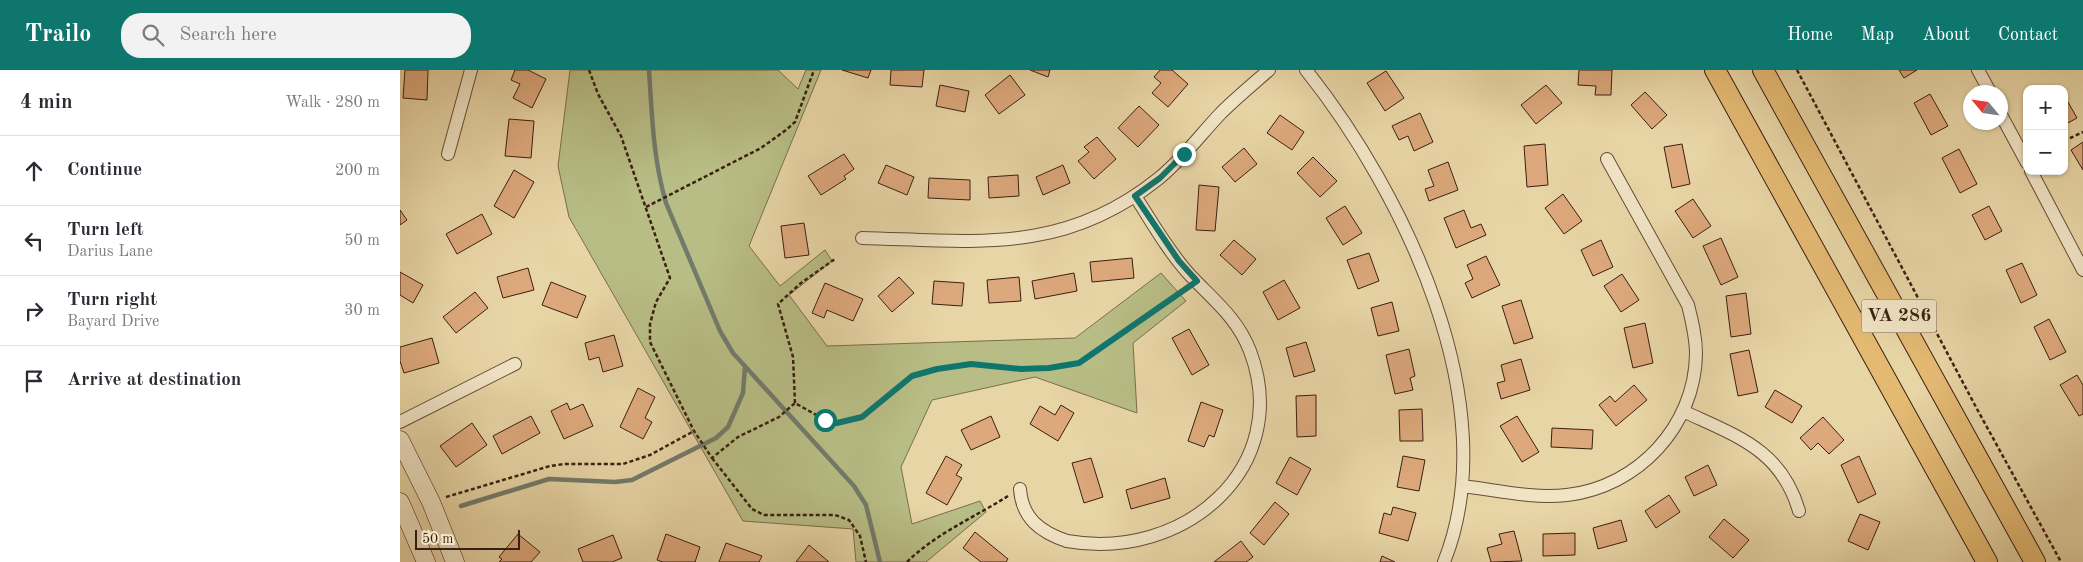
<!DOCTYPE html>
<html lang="en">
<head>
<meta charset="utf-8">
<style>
	:root { --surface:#fff; --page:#f2f2f3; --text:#2b2b33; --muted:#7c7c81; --line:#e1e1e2; --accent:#0f766e }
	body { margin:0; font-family:"Old Standard TT",serif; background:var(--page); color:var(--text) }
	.controls { position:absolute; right:15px; top:15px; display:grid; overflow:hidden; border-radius:10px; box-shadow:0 1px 4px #0004 }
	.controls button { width:45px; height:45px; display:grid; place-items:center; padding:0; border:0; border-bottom:1px solid var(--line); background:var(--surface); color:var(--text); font:25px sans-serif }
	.compass { position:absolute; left:1563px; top:15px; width:45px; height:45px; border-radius:50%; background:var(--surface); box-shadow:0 1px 4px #0004; rotate:299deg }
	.scale { position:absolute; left:15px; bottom:12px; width:105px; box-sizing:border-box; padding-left:5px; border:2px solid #3b1f12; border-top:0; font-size:14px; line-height:18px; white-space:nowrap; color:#3b1f12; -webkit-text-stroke:4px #f0e4c5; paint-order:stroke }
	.stop { position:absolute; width:15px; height:15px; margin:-11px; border:4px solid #0f766e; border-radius:50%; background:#fff }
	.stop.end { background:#0f766e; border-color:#fff; box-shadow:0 1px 5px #0008 }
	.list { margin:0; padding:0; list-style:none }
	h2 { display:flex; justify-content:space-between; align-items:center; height:65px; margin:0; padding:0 20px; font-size:21px }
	h2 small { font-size:16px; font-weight:400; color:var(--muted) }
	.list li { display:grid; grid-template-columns:32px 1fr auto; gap:15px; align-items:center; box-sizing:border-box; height:70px; padding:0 20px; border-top:1px solid var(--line) }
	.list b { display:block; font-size:19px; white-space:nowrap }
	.list p { margin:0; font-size:16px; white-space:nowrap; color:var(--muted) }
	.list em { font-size:16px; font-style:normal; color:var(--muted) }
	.icon { flex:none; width:28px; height:28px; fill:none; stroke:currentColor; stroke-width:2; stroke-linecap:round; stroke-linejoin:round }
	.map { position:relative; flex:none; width:1683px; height:492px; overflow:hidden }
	header { display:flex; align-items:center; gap:30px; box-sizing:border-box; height:70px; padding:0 25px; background:var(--accent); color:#fff }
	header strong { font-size:24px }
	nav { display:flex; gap:28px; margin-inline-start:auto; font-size:18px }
	.search { width:350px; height:45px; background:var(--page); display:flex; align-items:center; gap:12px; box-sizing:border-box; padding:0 18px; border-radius:20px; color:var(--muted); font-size:19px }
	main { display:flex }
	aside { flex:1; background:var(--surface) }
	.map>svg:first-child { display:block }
</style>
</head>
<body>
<header>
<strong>Trailo</strong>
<div class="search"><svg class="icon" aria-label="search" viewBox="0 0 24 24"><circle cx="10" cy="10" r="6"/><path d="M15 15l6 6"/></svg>Search here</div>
<nav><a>Home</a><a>Map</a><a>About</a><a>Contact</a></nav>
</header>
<main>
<aside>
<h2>4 min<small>Walk · 280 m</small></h2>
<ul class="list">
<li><svg class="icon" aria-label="ahead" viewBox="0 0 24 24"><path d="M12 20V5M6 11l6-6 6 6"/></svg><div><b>Continue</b></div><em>200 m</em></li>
<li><svg class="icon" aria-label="left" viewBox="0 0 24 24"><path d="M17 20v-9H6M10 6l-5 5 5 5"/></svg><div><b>Turn left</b><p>Darius Lane</p></div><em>50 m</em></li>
<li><svg class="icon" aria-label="right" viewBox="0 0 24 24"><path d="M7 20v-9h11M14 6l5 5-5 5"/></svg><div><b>Turn right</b><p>Bayard Drive</p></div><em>30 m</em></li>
<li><svg class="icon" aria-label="arrive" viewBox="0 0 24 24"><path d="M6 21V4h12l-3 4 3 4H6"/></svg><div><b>Arrive at destination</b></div></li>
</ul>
</aside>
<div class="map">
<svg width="1683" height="492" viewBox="0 0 1683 492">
	<rect width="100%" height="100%" fill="#e8d5a6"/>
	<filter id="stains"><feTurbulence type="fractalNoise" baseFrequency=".004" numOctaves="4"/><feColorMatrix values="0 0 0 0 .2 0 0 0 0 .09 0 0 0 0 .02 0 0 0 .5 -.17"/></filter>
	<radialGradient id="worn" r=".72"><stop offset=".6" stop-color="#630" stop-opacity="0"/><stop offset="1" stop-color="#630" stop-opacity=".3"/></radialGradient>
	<path fill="#b8bd85" stroke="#7a6e4c" d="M170 0H378L398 19 406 0H421L349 176 380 216 425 180 432 191 389 225 427 276 675 268 761 203 786 231 733 273 737 343 635 307 532 330 501 397 512 454 580 431 586 442 526 492H456L453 459 343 451 169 147 158 96Z"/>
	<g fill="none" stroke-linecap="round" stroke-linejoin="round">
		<path stroke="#727b6b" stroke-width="4.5" d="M249 0C252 45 253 89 266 133L320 261 333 283 454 416 466 435 480 492
			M61 436 149 409 215 412 232 410 316 368 328 357 343 323 345 296"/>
	</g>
	<path fill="#dca87c" stroke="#3b1f12" d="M5 0H28L27 30 3 28Z
		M115 0H128L146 9 132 38 113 28 120 14 111 10Z
		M442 0H471L468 8Z
		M491 0H524L522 17 490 15Z
		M630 0H650L648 7Z
		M760 0H772L788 14 768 37 752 23 761 13 754 7Z
		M1179 0H1212L1211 25H1195L1196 16 1178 15Z
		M1499 0H1517L1504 8Z
		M986 1 1004 28 985 41 967 13Z
		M610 5 625 25 599 44 585 25Z
		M540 15 569 21 565 42 536 36Z
		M1146 15 1162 33 1136 54 1121 35Z
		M1245 22 1267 45 1252 59 1231 35Z
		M1530 24 1548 56 1531 65 1514 33Z
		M1664 25 1677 48 1664 55Z
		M739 36 759 55 738 77 718 58Z
		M1020 43 1033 72 1014 81 1008 66 999 70 992 56Z
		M880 45 904 62 892 80 867 63Z
		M109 49 134 51 131 88 105 86Z
		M697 67 716 89 694 109 678 91 689 82 684 77Z
		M1683 72V100L1671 80Z
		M1145 74 1148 115 1127 117 1124 76Z
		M1282 74 1290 114 1272 118 1264 77Z
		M844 78 857 94 835 112 822 97Z
		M1559 79 1577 114 1560 123 1542 88Z
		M444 84 454 99 444 106 446 109 421 125 408 106Z
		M913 87 937 111 920 127 897 103Z
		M1048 92 1058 120 1029 131 1025 119 1034 116 1028 100Z
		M486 95 514 107 507 125 478 113Z
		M663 95 670 113 643 125 636 107Z
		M114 100 134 112 114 148 94 136Z
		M618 105 619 126 589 128 588 107Z
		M529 108 570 110V130L528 128Z
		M799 115 819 117 815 161 796 160Z
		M1163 124 1182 151 1164 164 1145 138Z
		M1293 129 1311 156 1293 168 1275 141Z
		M945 136 962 163 943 175 926 148Z
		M1589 136 1602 161 1585 170 1572 145Z
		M0 140 7 150 0 155Z
		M1064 140 1071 158 1081 154 1086 165 1056 178 1044 148Z
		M82 144 92 164 57 184 46 164Z
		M404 153 409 185 385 188 381 156Z
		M1321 168 1338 207 1321 215 1303 176Z
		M834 170 856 189 842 205 820 185Z
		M1201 170 1213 197 1193 206 1181 180Z
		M969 183 979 211 958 219 947 190Z
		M1086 186 1100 215 1072 228 1065 213 1073 209 1067 195Z
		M732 188 734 208 692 212 690 192Z
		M1622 193 1637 225 1621 233 1606 200Z
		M128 198 134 220 103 228 97 207Z
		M0 202 23 215 13 233 0 225Z
		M674 203 677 221 635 229 632 211Z
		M1222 204 1239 230 1221 242 1204 216Z
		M499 207 514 223 492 242 478 226Z
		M619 207 621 231 589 233 587 210Z
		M884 210 900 238 878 250 863 222Z
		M534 211 564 213 562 236 532 234Z
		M151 212 186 226 177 248 142 235Z
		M425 213 463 229 453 251 427 240 424 248 412 243Z
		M75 222 88 238 56 263 43 247Z
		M1346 223 1351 264 1331 267 1326 226Z
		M1121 230 1133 268 1114 274 1102 236Z
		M992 232 999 261 978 266 971 238Z
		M1649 249 1666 282 1650 290 1634 257Z
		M1245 253 1253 293 1233 298 1224 258Z
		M789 259 809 295 792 305 772 268Z
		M214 265 223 296 203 302 199 287 189 290 185 273Z
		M32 268 39 293 4 303 0 291V277Z
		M906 272 915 301 894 307 886 278Z
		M1009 279 1015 306 1010 308 1013 320 995 324 986 285Z
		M1349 280 1358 322 1338 326 1330 284Z
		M1121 289 1130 320 1101 329 1097 313 1105 311 1101 295Z
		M1677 305 1683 315V344L1679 346 1660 315Z
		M1234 315 1247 330 1216 356 1199 335 1210 326 1215 332Z
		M238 318 255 327 245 348 252 352 243 369 220 357Z
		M1375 320 1402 336 1392 353 1365 337Z
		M916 325V366L897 367 896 326Z
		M801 332 823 340 814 367 809 365 804 377 788 371Z
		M167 333 170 340 183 334 193 356 164 369 151 341Z
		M661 335 674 343 658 371 630 354 640 336 655 345Z
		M1022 339 1023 371H1000L999 340Z
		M131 346 140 363 102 384 93 366Z
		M591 346 600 367 571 380 561 360Z
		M1117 346 1139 382 1122 392 1100 356Z
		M1423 347 1444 370 1429 384 1418 373 1411 380 1400 368Z
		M72 353 87 375 56 397 40 376Z
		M1152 358 1193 360 1192 379 1151 377Z
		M546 386 562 395 556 405 562 408 547 435 526 423Z
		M1003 386 1025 390 1019 421 997 417Z
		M1459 386 1476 424 1458 433 1441 395Z
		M890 387 911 399 897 425 876 413Z
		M691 388 703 427 684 433 672 393Z
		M1308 395 1317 415 1294 426 1285 407Z
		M765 408 770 428 731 439 726 420Z
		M1269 425 1280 442 1256 458 1245 441Z
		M875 432 889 444 864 475 850 463Z
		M993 437 1016 443 1008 471 979 463 984 443 991 445Z
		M1460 444 1480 452 1468 480 1448 471Z
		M1324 449 1349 470 1333 488 1309 467Z
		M1221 450 1227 471 1198 479 1193 458Z
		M1114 461 1122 491 1091 492 1087 478 1102 474 1099 464Z
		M575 462 608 489 606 492H581L563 478Z
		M1175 463V485L1143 486V464Z
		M118 464 140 482 131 492H99L102 489 99 487Z
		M266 464 300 477 295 492H263L257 490Z
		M213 465 222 488 212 492H183L178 479Z
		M841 471 853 487 846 492H814Z
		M326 473 362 486 359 492H319Z
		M409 475 429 492H396Z
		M982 486 995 492H980Z"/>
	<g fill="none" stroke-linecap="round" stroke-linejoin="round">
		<g stroke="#664c37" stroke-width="14">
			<path id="minor" d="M906 0C1004 123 1107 335 1044 492
				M1578 0 1590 22
				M1600 43 1627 93
				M48 84 71 0
				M1631 101 1683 200
				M462 168C576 171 663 185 758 109 782 90 800 65 821 43 836 28 853 14 869 0
				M1283 341C1336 366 1381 379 1399 441
				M0 352 115 294
				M1062 416C1096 420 1133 429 1167 425 1238 417 1295 356 1296 284 1296 267 1292 251 1288 235L1207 89
				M620 419C622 448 640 462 667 471 784 492 894 397 850 281 837 247 812 229 789 204 768 181 752 152 735 126"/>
		</g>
		<g stroke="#3b1f12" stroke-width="19">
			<path id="secondary" d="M0 370 31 432 55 492
				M0 432 26 492"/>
		</g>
		<g stroke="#3b1f12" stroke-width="22">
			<path id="trunk" d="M1315 0 1587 492
				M1363 0 1635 492"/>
		</g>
		<path stroke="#3b1f12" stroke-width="2.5" stroke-dasharray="4 2.5" stroke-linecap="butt" d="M189 0 198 24 221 66 270 208 256 232 250 254V272L294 361 312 388 338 367 379 347 395 333 425 350 437 353 462 347 513 306 537 299 571 294 621 299 649 298 679 293 787 218
			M1397 0 1577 339 1661 492
			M1664 71 1683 62
			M246 137 361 78 386 60 395 52 414 0
			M395 333 393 287 378 234 401 213 435 189
			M312 388 352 439 364 445H435L449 450 460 466 466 492
			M46 427 150 396 165 394H223L250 385 294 361
			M507 492C535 464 575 447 608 426"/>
		<use href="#minor" stroke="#f0e4c5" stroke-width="12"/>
		<use href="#secondary" stroke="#f0e4c5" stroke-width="18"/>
		<use href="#trunk" stroke="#e4ba73" stroke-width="20"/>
	</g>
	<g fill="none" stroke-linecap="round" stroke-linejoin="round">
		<path stroke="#0f766e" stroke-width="6" d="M425 350 437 353 462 347 512 306 537 299 571 294 621 299 649 298 679 293 797 211 779 191 735 126 760 108 784 84"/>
	</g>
	<g text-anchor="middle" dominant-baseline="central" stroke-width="4" stroke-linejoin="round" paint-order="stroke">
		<rect fill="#f0e4c5" stroke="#715a48" stroke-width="1" x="1461.5" y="229.5" width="75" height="33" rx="4"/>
		<g font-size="19" font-weight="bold" fill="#3b1f12">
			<text x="1499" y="246">VA 286</text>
		</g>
	</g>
	<rect width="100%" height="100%" filter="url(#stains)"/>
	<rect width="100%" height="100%" fill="url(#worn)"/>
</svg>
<div class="controls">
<button>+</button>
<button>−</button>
</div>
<svg class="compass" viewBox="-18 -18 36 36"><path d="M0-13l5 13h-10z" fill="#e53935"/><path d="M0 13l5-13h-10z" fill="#7c7c81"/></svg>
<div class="scale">50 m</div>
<div class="stop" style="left:425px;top:350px"></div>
<div class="stop end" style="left:784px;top:84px"></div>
</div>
</main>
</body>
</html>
